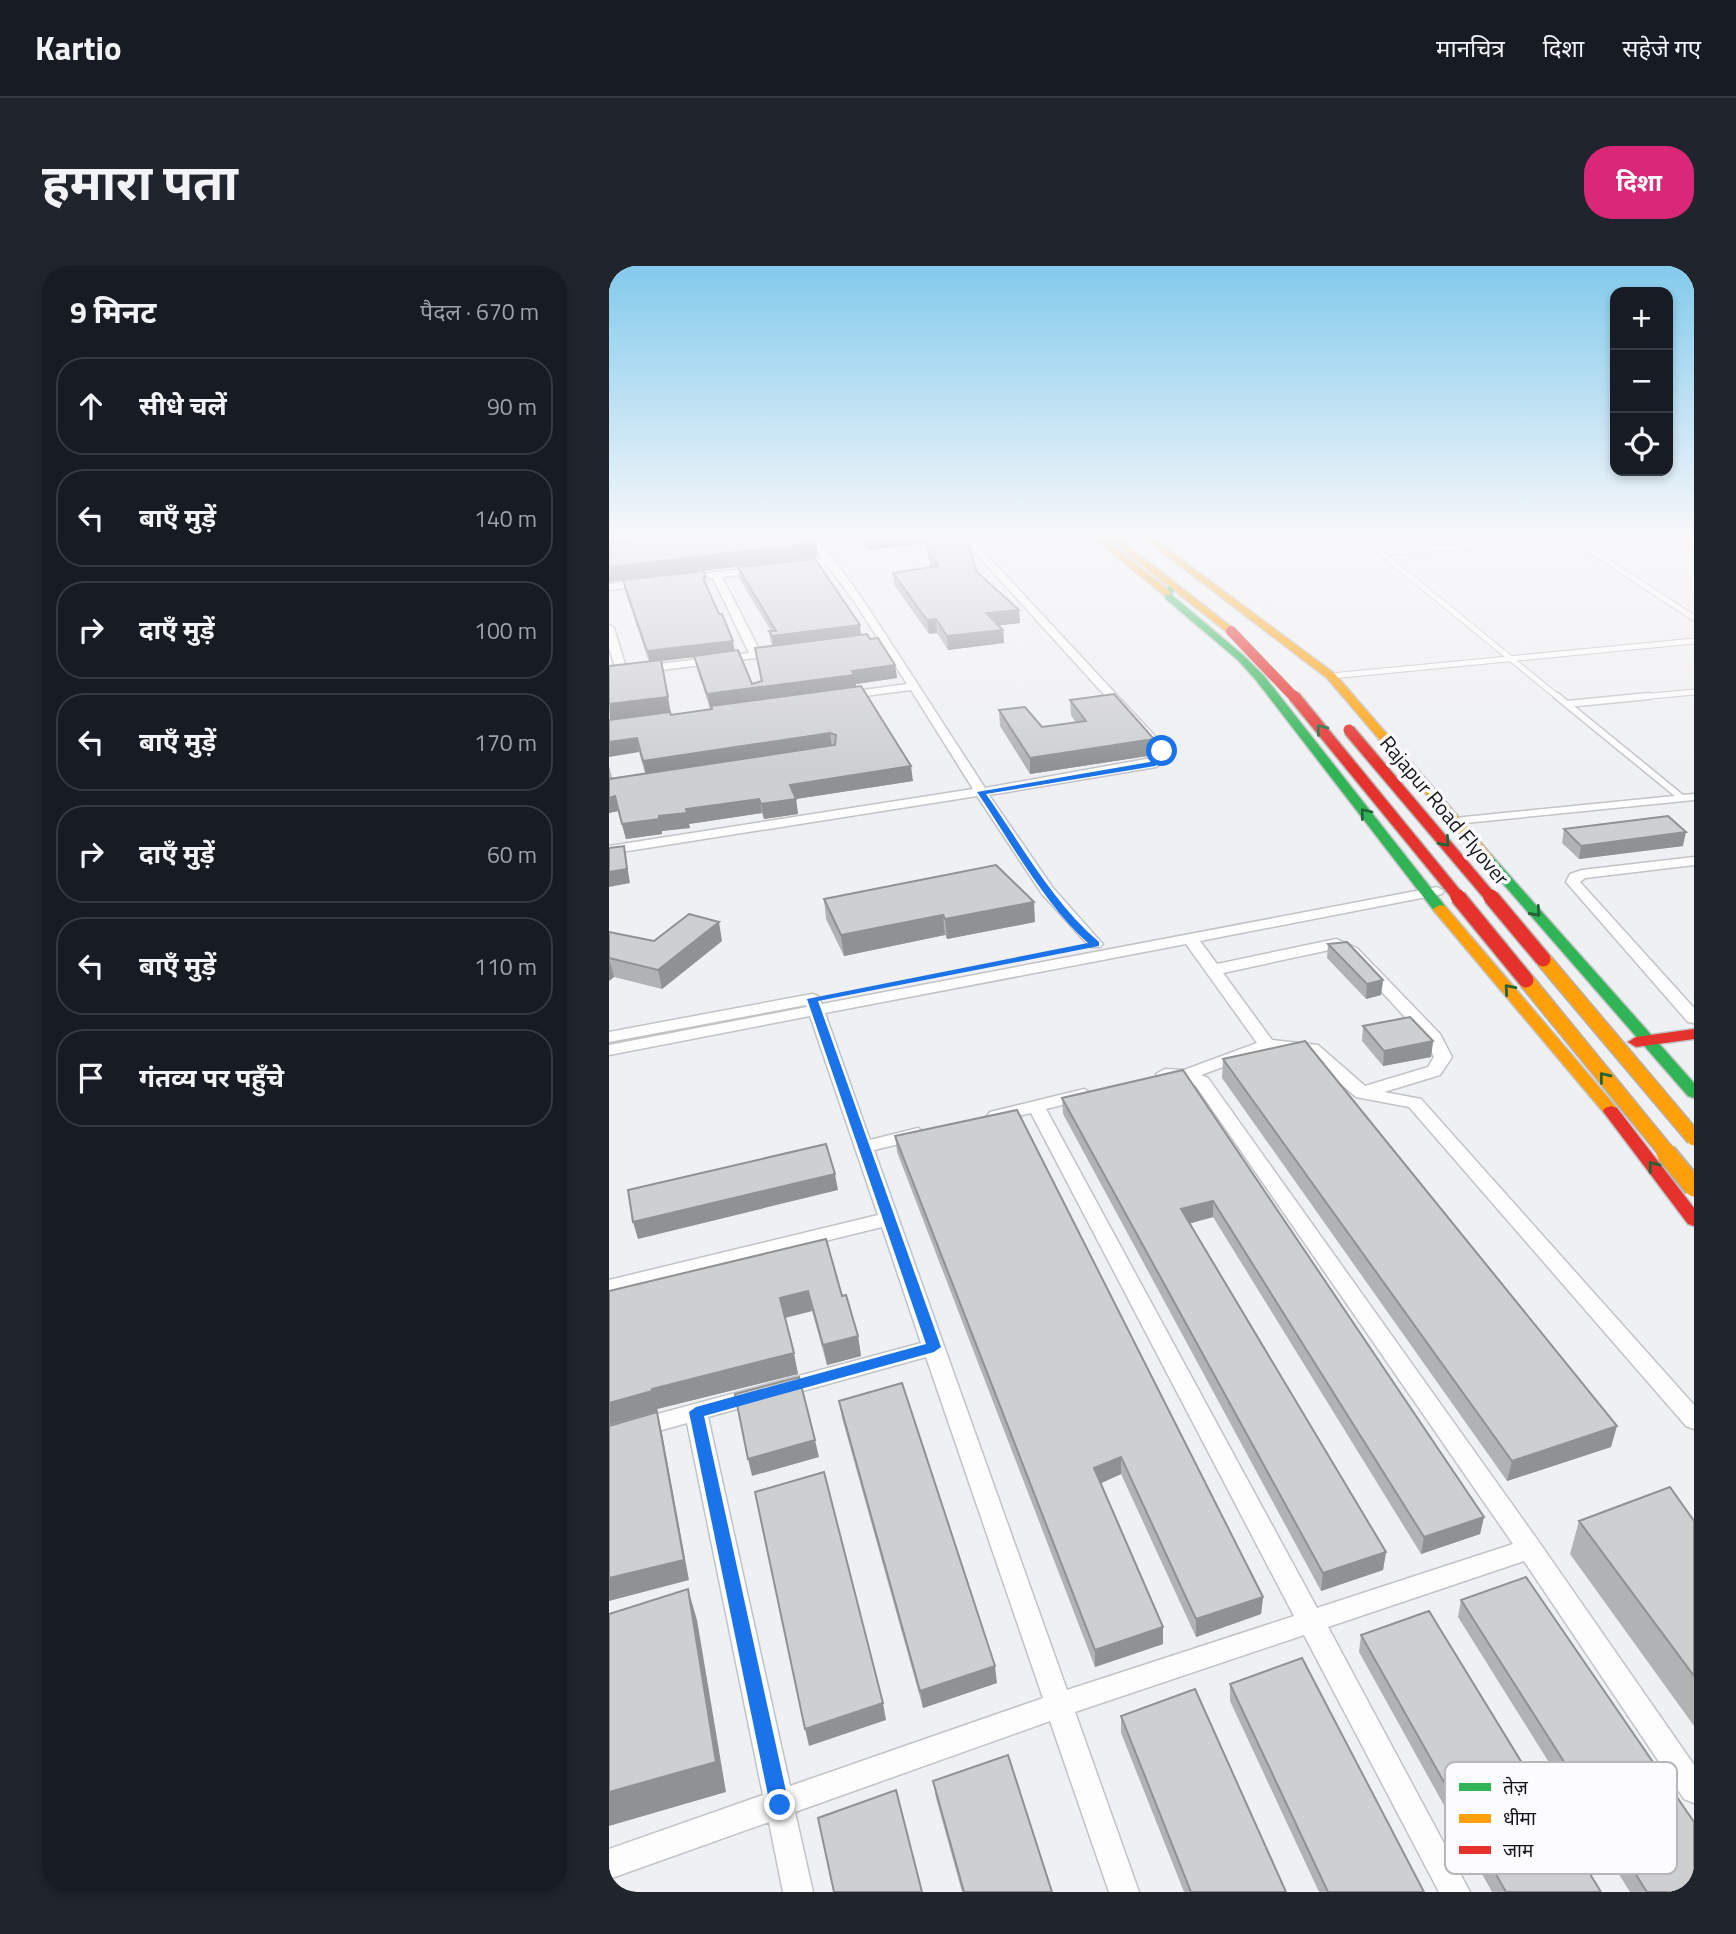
<!DOCTYPE html>
<html lang="hi">
<head>
<meta charset="utf-8">
<style>
	:root { --surface:#171b24; --page:#20242c; --text:#f1f3f6; --muted:#9ea1a6; --line:#363941; --accent:#db2777 }
	body { margin:0; font-family:"Titillium Web","Noto Sans Devanagari",sans-serif; background:var(--page); color:var(--text) }
	.controls { position:absolute; right:21px; top:21px; display:grid; overflow:hidden; border-radius:14px; box-shadow:0 4px 10px #0003 }
	.controls button { width:63px; height:63px; display:grid; place-items:center; padding:0; border:0; border-bottom:2px solid var(--line); background:var(--surface); color:var(--text); font:35px sans-serif }
	.stop { position:absolute; width:21px; height:21px; margin:-16px; border:5px solid #1a73e8; border-radius:50%; background:#fff }
	.stop.end { background:#1a73e8; border-color:#fff; box-shadow:0 2px 7px #0008 }
	.list { margin:0; padding:0; list-style:none }
	h2 { display:flex; justify-content:space-between; align-items:center; height:91px; margin:0; padding:0 28px; font-size:30px }
	h2 small { font-size:23px; font-weight:400; color:var(--muted) }
	.list li { display:grid; grid-template-columns:46px 1fr auto; gap:21px; align-items:center; box-sizing:border-box; height:98px; margin:0 14px 14px; padding:0 14px; border:2px solid var(--line); border-radius:28px }
	.list b { display:block; font-size:26px; white-space:nowrap }
	.list em { font-size:23px; font-style:normal; color:var(--muted) }
	.icon { flex:none; width:38px; height:38px; fill:none; stroke:currentColor; stroke-width:2; stroke-linecap:round; stroke-linejoin:round }
	.map { position:relative; flex:none; width:1085px; height:1626px; overflow:hidden; border-radius:28px }
	header { display:flex; align-items:center; gap:42px; box-sizing:border-box; height:98px; padding:0 35px; background:var(--surface); border-bottom:2px solid var(--line) }
	header strong { font-size:33px }
	nav { display:flex; gap:38px; margin-inline-start:auto; font-size:24px }
	.intro { display:flex; align-items:center; justify-content:space-between; box-sizing:border-box; height:168px; padding:0 42px }
	h1 { margin:0; font-size:49px }
	.button { padding:18px 32px; border-radius:28px; background:var(--accent); color:#fff; font-size:24px; font-weight:700 }
	main { display:flex; gap:42px; padding:0 42px }
	aside { flex:1; background:var(--surface); border-radius:28px; box-shadow:0 4px 10px #0003 }
	.map>svg:first-child { display:block }
</style>
</head>
<body>
<header>
<strong>Kartio</strong>
<nav><a>मानचित्र</a><a>दिशा</a><a>सहेजे गए</a></nav>
</header>
<div class="intro"><h1>हमारा पता</h1><a class="button">दिशा</a></div>
<main>
<aside>
<h2>9 मिनट<small>पैदल · 670 m</small></h2>
<ul class="list">
<li><svg class="icon" aria-label="ahead" viewBox="0 0 24 24"><path d="M12 20V5M6 11l6-6 6 6"/></svg><div><b>सीधे चलें</b></div><em>90 m</em></li>
<li><svg class="icon" aria-label="left" viewBox="0 0 24 24"><path d="M17 20v-9H6M10 6l-5 5 5 5"/></svg><div><b>बाएँ मुड़ें</b></div><em>140 m</em></li>
<li><svg class="icon" aria-label="right" viewBox="0 0 24 24"><path d="M7 20v-9h11M14 6l5 5-5 5"/></svg><div><b>दाएँ मुड़ें</b></div><em>100 m</em></li>
<li><svg class="icon" aria-label="left" viewBox="0 0 24 24"><path d="M17 20v-9H6M10 6l-5 5 5 5"/></svg><div><b>बाएँ मुड़ें</b></div><em>170 m</em></li>
<li><svg class="icon" aria-label="right" viewBox="0 0 24 24"><path d="M7 20v-9h11M14 6l5 5-5 5"/></svg><div><b>दाएँ मुड़ें</b></div><em>60 m</em></li>
<li><svg class="icon" aria-label="left" viewBox="0 0 24 24"><path d="M17 20v-9H6M10 6l-5 5 5 5"/></svg><div><b>बाएँ मुड़ें</b></div><em>110 m</em></li>
<li><svg class="icon" aria-label="arrive" viewBox="0 0 24 24"><path d="M6 21V4h12l-3 4 3 4H6"/></svg><div><b>गंतव्य पर पहुँचे</b></div></li>
</ul>
</aside>
<div class="map">
<svg width="1085" height="1626" viewBox="0 0 1085 1626">
	<rect width="100%" height="100%" fill="#eff0f3"/>
	<g fill="none" stroke-linecap="round" stroke-linejoin="round">
		<g stroke="#c2c3c6" stroke-width="7">
			<path id="lane-far1" d="M755 273 950 432
				M964 273 1085 352
				M772 287 947 273
				M722 410 1085 375
				M1022 432 1085 426"/>
		</g>
		<g stroke="#c2c3c6" stroke-width="9">
			<path id="lane" d="M948 430 1073 532
				M958 438 1040 430
				M846 555 1085 531"/>
		</g>
		<g stroke="#c2c3c6" stroke-width="3">
			<path id="street" d="M201 273H210L254 334 376 522 548 491 547 486 354 273H363L557 482 560 493 547 501 380 529 444 622 491 675 494 678 491 681H481L433 628 368 530 0 588V580L364 523 302 424 232 433 226 430 232 427 298 418 245 335 218 299 188 303 183 300 214 294Z
				M153 301 158 304 156 306 113 311 151 385 171 383 176 386 175 388 0 411V405L7 404 0 381V359L5 362 17 402 140 387 104 312 73 316 68 313 73 310Z
				M38 314 43 317 41 319 0 324V318Z
				M1085 591V599L976 612 971 616 1085 742V757L1079 756 957 616 961 608 973 604Z
				M828 621 835 625 833 628 591 675 608 698 727 673 732 675 748 682 831 768 843 791 831 809 775 826 812 833 1085 1139V1163L1077 1160 800 841 747 831 698 788 660 784 592 809 599 812 930 1276 1085 1499V1537L1075 1533 915 1295 719 1361 861 1626H830L695 1369 466 1446 530 1626H500L441 1455 186 1546 204 1626H174L160 1556 0 1613V1583L154 1529 78 1157 0 1179V1161L312 1077 273 961 0 1028V1014L269 949 201 750 0 789V779L198 741 197 739 0 776V766L203 728 209 730 213 738ZM577 678 648 777 575 804 556 803 547 808 550 812 574 814 587 820 904 1278 708 1342 437 843 481 832 484 828 475 823 381 846 378 850 381 854 387 855 422 847 685 1350 458 1424 265 884 315 872 318 868 309 862 261 874 216 747ZM725 683 738 688 817 774 825 791 819 801 756 820 709 779 663 774 614 707ZM317 1091 434 1432 181 1520 99 1151Z"/>
		</g>
		<g stroke="#c2c3c6" stroke-width="3">
			<path id="fast" d="M562 318 569 320 563 327 564 330 635 390 655 410 836 640V646H826L647 414 629 394 557 333 554 327Z
				M880 590 884 591 1085 817V832L1079 830 876 597 874 594Z"/>
		</g>
		<g stroke="#c2c3c6" stroke-width="3">
			<path id="slow" d="M486 273H495L561 325V329H555Z
				M501 273H510L625 363V367H619Z
				M536 273H545L726 408 884 591V597H876L718 412Z
				M831 639 836 640 1008 842 1010 845 1008 848H996L826 646 824 643Z"/>
		</g>
		<g stroke="#c2c3c6" stroke-width="3">
			<path id="jam" d="M1085 763V773L1027 781 1019 776 1027 771Z
				M1002 840 1008 842 1085 942V960L1079 958 996 848 994 845 996 842Z"/>
		</g>
		<use href="#lane-far1" stroke="#fdfdfd" stroke-width="5"/>
		<use href="#lane" stroke="#fdfdfd" stroke-width="6"/>
		<use href="#street" fill="#fdfdfd" fill-rule="evenodd"/>
		<use href="#fast" fill="#30b455" fill-rule="evenodd"/>
		<use href="#slow" fill="#ff9f0a" fill-rule="evenodd"/>
		<use href="#jam" fill="#e5322d" fill-rule="evenodd"/>
		<g stroke="#b7b0ac" stroke-width="18" stroke-linecap="butt">
			<path id="slow-bridge-far1" d="M934 693 1085 872
				M917 714 1059 888"/>
		</g>
		<g stroke="#b7b0ac" stroke-width="23" stroke-linecap="butt">
			<path id="slow-bridge" d="M1057 887 1085 921"/>
		</g>
		<g stroke="#b7b0ac" stroke-width="11" stroke-linecap="butt">
			<path id="jam-bridge-far2" d="M622 365 686 432"/>
		</g>
		<g stroke="#b7b0ac" stroke-width="14" stroke-linecap="butt">
			<path id="jam-bridge-far1" d="M685 430 851 633
				M740 464 883 633"/>
		</g>
		<g stroke="#b7b0ac" stroke-width="18" stroke-linecap="butt">
			<path id="jam-bridge" d="M849 631 917 714
				M882 631 934 693"/>
		</g>
		<use href="#slow-bridge-far1" stroke="#ff9f0a" stroke-width="15"/>
		<use href="#slow-bridge" stroke="#ff9f0a" stroke-width="19"/>
		<use href="#jam-bridge-far2" stroke="#e5322d" stroke-width="10"/>
		<use href="#jam-bridge-far1" stroke="#e5322d" stroke-width="11"/>
		<use href="#jam-bridge" stroke="#e5322d" stroke-width="15"/>
	</g>
	<path fill="#b1b2b4" fill-rule="evenodd" d="M6 273H205L208 277 209 291 77 307 99 322 126 385 143 418 152 415 146 382 164 380 162 377 160 365H162L130 312 129 301 261 373 286 399 288 412 247 418V421L304 515 187 533 189 548 155 553 153 547 80 558 81 562 53 565V568L17 573 9 545 0 547V500L3 512 36 507 30 486 1 454 0 400 40 396 16 325 14 314 0 316V277L7 276ZM86 391 88 403 101 442H102L103 443 62 449 52 395Z
		M253 273H312V278L259 284Z
		M316 273H357L368 306 410 344 411 357 390 359 394 364 395 377 339 384 328 367 320 368 285 319 284 307 321 301Z
		M461 434 545 489 421 508 391 460 390 444 433 461 467 457 462 449Z
		M955 563 1074 580 970 593 953 577Z
		M215 633 426 656 338 673 336 669 235 690 217 653Z
		M0 666 45 675H113L53 723 5 711 0 715Z
		M719 678 774 714 772 729 757 733 718 692Z
		M754 760 824 775 822 791 774 800 753 775Z
		M614 793 1002 1181 898 1215 613 812Z
		M574 804 875 1251 871 1268 812 1288 604 951 581 957 777 1286 774 1304 712 1325 454 848 453 832Z
		M286 870 654 1331 652 1348 587 1371 512 1208 492 1217 554 1361V1378L486 1401 288 886Z
		M0 1025 233 1030 249 1070 252 1090 218 1099 203 1045 176 1052 189 1108 48 1143 49 1145 0 1159Z
		M230 1135 388 1417 314 1442 233 1152Z
		M970 1255H1085V1460L961 1288Z
		M852 1334 1085 1626H1021L849 1351Z
		M752 1369 992 1626H883L750 1386Z
		M621 1418 815 1626H710L621 1435Z
		M512 1450 677 1626H575L512 1467Z
		M324 1515 443 1626H353L327 1532Z"/>
	<path fill="#909192" d="M6 273H67L7 280Z
		M258 273H312V278L259 284Z
		M208 277 209 291 0 316V301Z
		M410 344 411 357 378 361 377 347Z
		M327 353 328 367 320 368 318 354Z
		M251 359 252 370 164 382 163 370Z
		M394 364 395 377 339 384 338 370Z
		M124 375 126 386 52 395 62 447 1 455 0 438 41 396 38 385Z
		M286 399 288 412 247 418V422L101 442 98 428 243 405Z
		M221 467 223 481 37 509 34 495Z
		M28 472 30 486 0 491V476Z
		M545 473V489L421 508V492Z
		M302 500 304 515 187 533 189 548 155 553 152 538 181 519Z
		M6 530 9 545 0 547V532Z
		M150 533 153 547 80 558 81 562 53 565V568L17 573 13 558 77 543Z
		M1077 566 1074 580 970 593 972 580Z
		M15 580 21 617 0 621V606Z
		M425 636 426 656 338 673 336 653Z
		M334 649 336 669 235 690 232 669Z
		M110 656 113 675 53 723 49 704Z
		M0 692 5 711 0 715Z
		M774 714 772 729 757 733 758 718Z
		M824 775 822 791 774 800 775 785Z
		M226 908 229 924 29 973 24 956Z
		M604 935V951L572 960V943Z
		M199 1025 203 1045 175 1052 171 1032Z
		M249 1070 252 1090 218 1099 214 1079Z
		M185 1087 189 1108 48 1143 49 1145 0 1159V1137L43 1123Z
		M48 1146 53 1167 80 1314 0 1335V1312Z
		M1008 1160 1002 1181 898 1215 903 1195Z
		M206 1174 210 1191 143 1210 139 1193Z
		M512 1191V1208L486 1220 485 1202Z
		M875 1251 871 1268 812 1288 815 1271Z
		M777 1286 774 1304 712 1325 714 1307Z
		M79 1323 88 1354 117 1526 0 1560V1526Z
		M654 1331 652 1348 587 1371V1353Z
		M554 1361V1378L486 1401V1384Z
		M386 1400 388 1417 314 1442 311 1425Z
		M274 1437 277 1454 200 1480 196 1463Z"/>
	<path fill="#cecfd1" stroke="#909192" stroke-width="2" d="M30 273H205L208 277 0 301V277Z
		M317 273H357L368 306 410 344 377 347 394 364 338 370 327 353 318 354 284 307 329 300 320 289Z
		M206 293 251 359 163 370 160 365H167L129 301Z
		M94 305 97 311 94 312 110 348H113L124 375 38 385 14 314Z
		M258 368 261 373 269 372 286 399 243 405 245 409 98 428 85 390 129 384 143 418 153 415 146 382Z
		M52 394 59 431 0 438V400Z
		M252 420 302 500 181 519 187 533 152 538 150 533 77 543 78 547 50 550V553L13 558 6 530 0 532V513L226 479 227 469 221 467 34 495 28 472 0 476V454L61 446 62 449 103 443 102 440Z
		M505 428 545 473 421 492 390 444 416 441 433 461 477 455 461 434Z
		M1059 550 1077 566 972 580 955 563Z
		M15 580 18 603 0 606V582Z
		M387 599 425 636 336 653 334 649 232 669 215 633Z
		M80 648 110 656 49 704 0 692V666L45 675Z
		M738 676 774 714 758 718 719 678Z
		M801 751 824 775 775 785 754 760Z
		M696 775 1008 1160 903 1195 614 793Z
		M574 804 875 1251 815 1271 604 935 572 943 777 1286 714 1307 453 832Z
		M408 844 654 1331 587 1353 512 1191 485 1202 554 1361 486 1384 286 870Z
		M217 878 226 908 24 956 19 924Z
		M217 973 233 1030 237 1029 249 1070 214 1079 199 1025 171 1032 185 1087 43 1123V1125L0 1137V1025Z
		M190 1111 206 1174 139 1193 126 1128Z
		M293 1117 386 1400 311 1425 230 1135Z
		M48 1146 75 1294 0 1312V1160Z
		M215 1206 274 1437 196 1463 146 1226Z
		M1061 1221 1085 1255V1410L970 1255Z
		M917 1311 1085 1556V1626H1038L852 1334Z
		M79 1323 107 1496 0 1526V1348Z
		M820 1345 992 1626H897L752 1369Z
		M693 1392 815 1626H719L621 1418Z
		M586 1423 677 1626H582L512 1450Z
		M399 1489 443 1626H355L324 1515Z
		M287 1524 313 1626H225L209 1552Z"/>
	<defs><path id="oneway-chevron" d="M-2-3.5L2.5 0L-2 3.5" fill="none" stroke-width="1.6" stroke-linecap="round" stroke-linejoin="round" transform="scale(1.75)"/></defs>
	<g stroke="#226436">
		<use href="#oneway-chevron" transform="translate(712 463) rotate(-129)"/>
		<use href="#oneway-chevron" transform="translate(756 547) rotate(-128)"/>
		<use href="#oneway-chevron" transform="translate(836 576) rotate(49)"/>
		<use href="#oneway-chevron" transform="translate(927 646) rotate(48)"/>
		<use href="#oneway-chevron" transform="translate(900 723) rotate(-131)"/>
		<use href="#oneway-chevron" transform="translate(995 811) rotate(-129)"/>
		<use href="#oneway-chevron" transform="translate(1044 900) rotate(-127)"/>
	</g>
	<linearGradient id="sky" x2="0" y2="1"><stop stop-color="#83caec"/><stop offset="0.54" stop-color="#f8f8fa"/><stop offset="1" stop-color="#f8f8fa" stop-opacity="0"/></linearGradient>
	<rect width="1085" height="501" fill="url(#sky)"/>
	<path fill="#1a73e8" d="M551 483H556L558 493 546 500 377 528C412 578 443 636 490 676V680L209 735 332 1081 325 1086 95 1150 180 1539 177 1546 171 1548 164 1546 161 1539 80 1146 87 1141 317 1078 198 733 479 677C436 639 400 573 368 526L541 496 550 492Z"/>
	<g text-anchor="middle" dominant-baseline="central" stroke-width="7" stroke-linejoin="round" paint-order="stroke">
		<g font-size="21" fill="#151517" stroke="#fcfcff">
			<text transform="translate(836 544) rotate(50)">Rajapur Road Flyover</text>
		</g>
	</g>
	<rect x="836" y="1496" width="232" height="112" rx="10" fill="#fcfcff" stroke="#b7b7b9" stroke-width="2"/>
	<rect x="850" y="1517" width="32" height="8" fill="#30b455"/>
	<rect x="850" y="1548" width="32" height="9" fill="#ff9f0a"/>
	<rect x="850" y="1580" width="32" height="8" fill="#e5322d"/>
	<g font-size="19" fill="#151517">
		<text x="894" y="1528">तेज़</text>
		<text x="894" y="1559">धीमा</text>
		<text x="894" y="1591">जाम</text>
	</g>
</svg>
<div class="controls">
<button>+</button>
<button>−</button>
<button><svg class="icon" aria-label="locate" viewBox="0 0 24 24"><circle cx="12" cy="12" r="6"/><path d="M12 2v4M12 18v4M2 12h4M18 12h4"/></svg></button>
</div>
<div class="stop" style="left:553px;top:485px"></div>
<div class="stop end" style="left:171px;top:1539px"></div>
</div>
</main>
</body>
</html>
